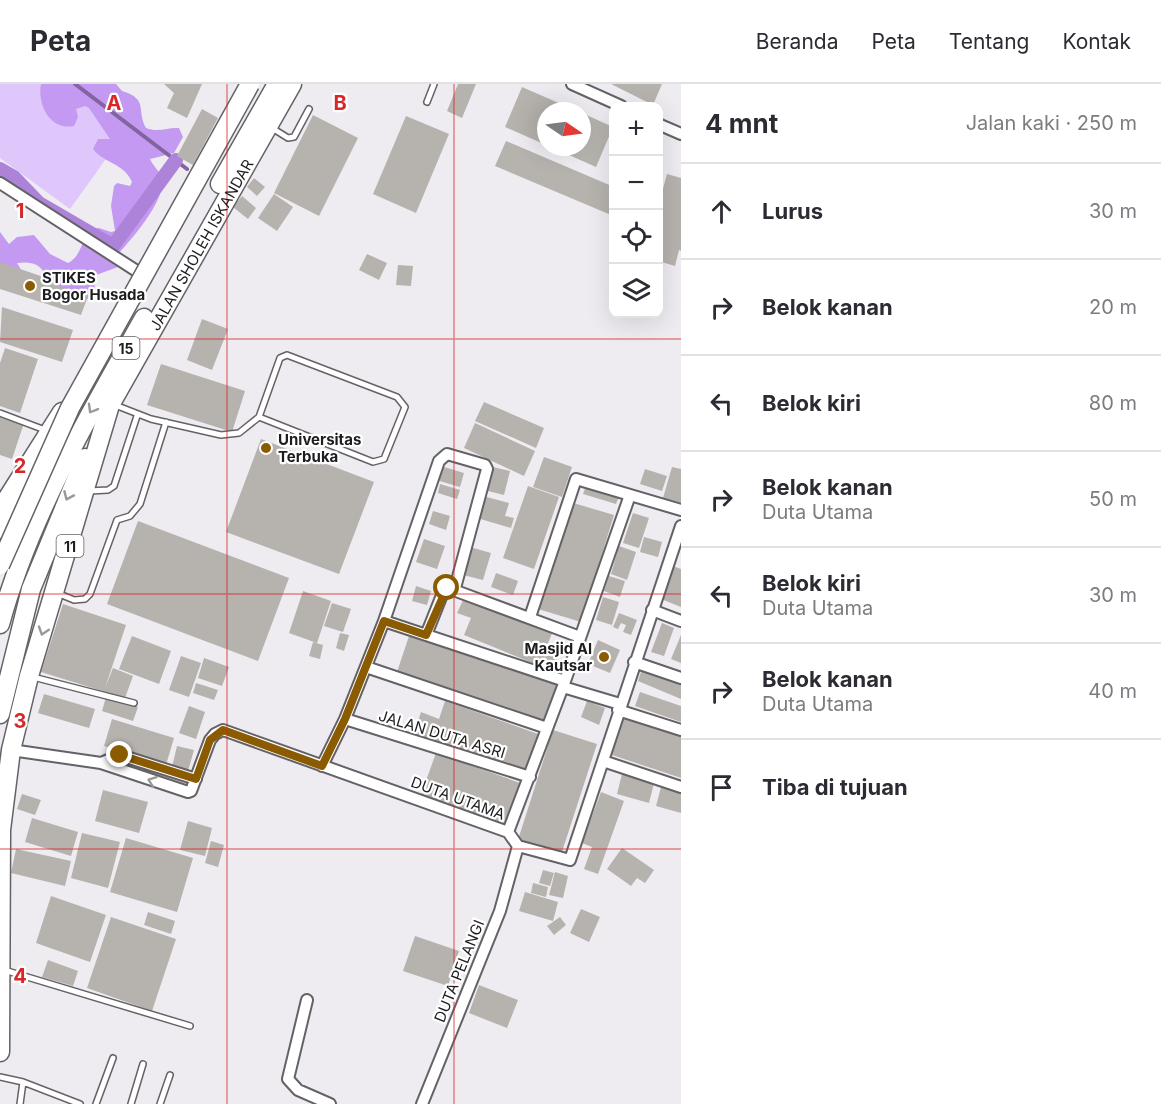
<!DOCTYPE html>
<html lang="id">
<head>
<meta charset="utf-8">
<style>
	:root { --surface:#fff; --page:#f2f2f3; --text:#2b2b33; --muted:#7c7c81; --line:#e1e1e2 }
	body { margin:0; font-family:Inter,sans-serif; background:var(--page); color:var(--text) }
	.controls { position:absolute; right:18px; top:18px; display:grid; overflow:hidden; border-radius:12px; box-shadow:0 6px 24px #0002 }
	.controls button { width:54px; height:54px; display:grid; place-items:center; padding:0; border:0; border-bottom:2px solid var(--line); background:var(--surface); color:var(--text); font:30px sans-serif }
	.compass { position:absolute; left:537px; top:18px; width:54px; height:54px; border-radius:50%; background:var(--surface); box-shadow:0 6px 24px #0002; rotate:103deg }
	.stop { position:absolute; width:18px; height:18px; margin:-14px; border:4px solid #8b5b02; border-radius:50%; background:#fff }
	.stop.end { background:#8b5b02; border-color:#fff; box-shadow:0 2px 6px #0008 }
	.list { margin:0; padding:0; list-style:none }
	h2 { display:flex; justify-content:space-between; align-items:center; height:78px; margin:0; padding:0 24px; font-size:26px }
	h2 small { font-size:20px; font-weight:400; color:var(--muted) }
	.list li { display:grid; grid-template-columns:39px 1fr auto; gap:18px; align-items:center; box-sizing:border-box; height:96px; padding:0 24px; border-top:2px solid var(--line) }
	.list b { display:block; font-size:22px; white-space:nowrap }
	.list p { margin:0; font-size:20px; white-space:nowrap; color:var(--muted) }
	.list em { font-size:20px; font-style:normal; color:var(--muted) }
	.icon { flex:none; width:33px; height:33px; fill:none; stroke:currentColor; stroke-width:2; stroke-linecap:round; stroke-linejoin:round }
	.map { position:relative; flex:none; width:681px; height:1020px; overflow:hidden }
	header { display:flex; align-items:center; gap:36px; box-sizing:border-box; height:84px; padding:0 30px; background:var(--surface); border-bottom:2px solid var(--line) }
	header strong { font-size:28px }
	nav { display:flex; gap:33px; margin-inline-start:auto; font-size:21px }
	main { display:flex }
	aside { flex:1; background:var(--surface) }
	.map>svg:first-child { display:block }
</style>
</head>
<body>
<header>
<strong>Peta</strong>
<nav><a>Beranda</a><a>Peta</a><a>Tentang</a><a>Kontak</a></nav>
</header>
<main>
<div class="map">
<svg width="681" height="1020" viewBox="0 0 681 1020">
	<rect width="100%" height="100%" fill="#eeecf1"/>
	<path fill="#dfc7fb" d="M0 0H61L126 47 70 125 0 74Z"/>
	<path fill="#c499f1" d="M41 0H116L122 7C149 15 136 26 146 44 159 49 168 43 179 44L183 53 174 69 150 75C153 82 160 87 162 95 166 116 132 155 119 169L118 183 96 191 93 195 96 208 86 216C78 213 67 210 59 205 41 192 46 175 17 179L23 189 0 193V148L9 160 17 153 34 151 50 170 68 179C82 172 81 155 92 145L99 144 111 148 115 147 111 122 114 102 117 99 130 102 132 98C124 79 105 80 93 65L98 55H110L89 24 85 22 76 25 78 33 74 42C50 47 37 20 41 0Z"/>
	<g fill="none" stroke-linecap="round" stroke-linejoin="round">
		<path stroke="#8264a1" stroke-width="4" d="M75 0 187 85"/>
		<path stroke="#ad83d9" stroke-width="14" d="M0 85 14 93 39 119 113 162 176 76"/>
	</g>
	<path fill="#b6b2ae" d="M164 0H202L187 34 167 24 174 9Z
		M458 0H476L462 34 447 27Z
		M611 0H662L653 21Z
		M522 3 577 27H546V61L505 43Z
		M202 25 218 34 193 81 177 72Z
		M582 29 613 43 596 83 551 63H582Z
		M313 31 358 54 319 132 274 109Z
		M406 32 449 50 416 129 373 110Z
		M506 57 614 103 611 131 495 82Z
		M667 90 681 94V167L679 166 675 182 658 177V123Z
		M254 94 265 103 257 112 247 103Z
		M274 110 293 123 277 147 258 134Z
		M242 112 256 124 248 135 233 123Z
		M367 170 387 179 379 196 359 186Z
		M0 178 55 197 54 200 88 212 81 231 0 205Z
		M398 181 413 182 411 202 396 201Z
		M2 223 73 246 62 278 0 258Z
		M202 235 228 245 212 286 187 276Z
		M5 264 38 275 20 329 0 322V279Z
		M161 280 245 307 232 348 147 321Z
		M484 318 544 344 536 364 475 337Z
		M0 331 24 339 12 375 0 371Z
		M475 339 535 367 524 392 464 364Z
		M261 355 374 398 339 490 226 448Z
		M544 373 572 383 562 413 533 403Z
		M441 382 464 389 460 403 436 396Z
		M493 383 510 387 504 411 488 407Z
		M672 383 681 385V419L663 414Z
		M645 385 667 392 662 407 640 400Z
		M587 399 620 410 616 420 583 410Z
		M440 400 460 406 457 415 438 409Z
		M528 402 559 413 534 485 503 474Z
		M483 412 509 419 505 432 514 434 511 444 477 434Z
		M570 418 614 431 581 538 538 525Z
		M433 427 450 432 446 446 429 440Z
		M633 429 649 434 639 464 623 459Z
		M138 437 289 494 258 577 107 520Z
		M644 453 662 458 658 473 640 468Z
		M424 455 445 462 437 485 416 478Z
		M619 462 636 468 627 496 611 490Z
		M470 463 491 469 483 496 463 491Z
		M673 482 681 485V523L661 515Z
		M496 489 518 497 513 511 491 503Z
		M609 492 625 497 620 513 604 507Z
		M416 502 431 507 427 521 412 517Z
		M303 507 331 517 317 559 289 549Z
		M465 512 553 547 546 564 559 570 552 587 464 551 471 534 457 529Z
		M603 513 619 518 612 541 596 536Z
		M332 519 351 525 343 548 324 542Z
		M63 520 126 541 105 604 113 584 133 592 125 614 41 588Z
		M619 529 637 536 631 551 623 548 626 541 621 539 618 545 613 543Z
		M662 539 674 544 664 572 651 568Z
		M340 549 349 551 344 567 336 564Z
		M681 551V579L671 575Z
		M132 552 171 567 159 600 119 585Z
		M409 552 557 601 544 638 397 588Z
		M598 556 620 566 610 589 588 580Z
		M313 558 323 561 320 575 309 572Z
		M181 572 201 579 189 613 169 606Z
		M204 574 229 583 222 602 198 594Z
		M642 585 681 600V615L638 597Z
		M196 599 218 606 214 616 193 609Z
		M640 608 681 622V638L635 622Z
		M44 610 95 625 89 644 38 629Z
		M106 613 138 623 133 637 102 627Z
		M445 617 538 650 524 689 414 650 421 628 439 635Z
		M587 617 605 624 599 641 581 633Z
		M189 622 205 628 196 655 179 649Z
		M623 630 681 649V694L609 670Z
		M112 635 174 654 166 681 104 662Z
		M553 646 597 660 560 774 517 759Z
		M177 662 194 666 188 687 172 683Z
		M436 669 523 700 506 747 419 716Z
		M622 690 654 699 649 719 617 710Z
		M661 703 681 709V729L656 722Z
		M103 706 148 718 139 749 95 737Z
		M601 708 624 717 598 790 584 785 592 763 582 759Z
		M22 710 41 716 35 731 17 725Z
		M32 734 78 748 71 772 25 758Z
		M188 737 212 744 205 772 180 766Z
		M82 749 120 758 108 804 71 794Z
		M126 754 193 774 177 828 110 808Z
		M211 757 224 761 218 783 205 779Z
		M622 764 654 786 645 799 637 794 631 802 607 785Z
		M16 765 71 777 65 802 11 789Z
		M543 786 554 789 550 802 539 799Z
		M555 788 568 792 563 814 549 811Z
		M533 799 548 803 546 813 531 809Z
		M525 808 558 818 553 837 519 827Z
		M51 812 106 831 90 878 36 859Z
		M581 825 600 833 589 858 570 849Z
		M148 828 175 837 171 850 144 841Z
		M111 833 176 855 152 927 87 904Z
		M560 833 566 841 554 851 547 842Z
		M415 852 459 867 448 902 403 887Z
		M48 876 78 887 73 902 42 893Z
		M479 901 518 916 507 944 469 929Z"/>
	<g fill="none" stroke-linecap="round" stroke-linejoin="round">
		<g stroke="#646266" stroke-width="8">
			<path id="lane" d="M427 18 434 0
				M272 44 288 54 294 53 309 25
				M115 321 151 335 221 351 239 349 259 333 280 274 287 271 397 313 405 323 384 375 373 378 259 333
				M0 329 45 346
				M89 407 108 406 114 402 137 332
				M57 509 74 516 85 515 90 510 117 436 130 432 140 420 166 338
				M33 593 134 619
				M4 886 190 942
				M0 993 23 998 80 1020
				M20 1020 23 998
				M96 1020 113 974
				M131 1020 143 980
				M160 1020 170 991"/>
		</g>
		<g stroke="#646266" stroke-width="14">
			<path id="street" d="M572 0 621 22
				M658 40 681 50
				M0 99 146 193
				M652 526 681 537
				M530 533 576 395 681 426
				M384 537 439 377 447 370 485 381 487 385 455 504
				M426 551 444 506 448 504 580 553
				M634 578 681 594
				M366 583 547 644
				M563 603 620 620
				M618 626 681 646
				M345 635 530 693
				M11 666 101 679 188 708 191 707 210 656 215 650 223 646 508 748 518 762 570 776 681 442
				M603 677 681 703
				M101 679 120 671 196 695
				M322 682 345 635 384 537 565 597
				M508 748 565 597 630 411
				M307 916 288 995 298 1006 330 1020
				M422 1020 500 827 518 762"/>
		</g>
		<g stroke="#646266" stroke-width="21">
			<g id="highway">
				<path d="M220 100 277 0"/>
				<path d="M0 426 62 328"/>
				<path d="M0 445 16 418"/>
				<path d="M0 540C30 431 89 331 144 234"/>
				<path d="M0 630 31 505 85 374"/>
				<path id="s1" d="M0 968 1 746 11 666 29 592 110 321 292 0"/>
			</g>
		</g>
		<use href="#lane" stroke="#fff" stroke-width="5"/>
		<use href="#street" stroke="#fff" stroke-width="10"/>
		<use href="#highway" stroke="#fff" stroke-width="18"/>
		<g stroke="#646266" stroke-width="21" stroke-linecap="butt">
			<path id="highway-bridge" d="M0 481 70 324 250 0"/>
		</g>
		<use href="#highway-bridge" stroke="#fff" stroke-width="18"/>
	</g>
	<defs><path id="oneway-chevron" d="M-2-3.5L2.5 0L-2 3.5" fill="none" stroke-width="1.6" stroke-linecap="round" stroke-linejoin="round" transform="scale(1.5)"/></defs>
	<g stroke="#99999a">
		<use href="#oneway-chevron" transform="translate(92 325) rotate(120)"/>
		<use href="#oneway-chevron" transform="translate(68 412) rotate(114)"/>
		<use href="#oneway-chevron" transform="translate(43 547) rotate(108)"/>
		<use href="#oneway-chevron" transform="translate(152 697) rotate(-160)"/>
	</g>
	<g fill="none" stroke-linecap="round" stroke-linejoin="round">
		<path stroke="#8b5b02" stroke-width="8" d="M120 671 196 695 210 656 223 646 322 682 345 635 384 537 426 551 447 504"/>
	</g>
	<path fill="none" stroke="#d62828" stroke-width="1.5" stroke-opacity="0.55" d="M227 0V1020M454 0V1020M0 255H681M0 510H681M0 765H681"/>
	<g fill="#8b5b02" stroke="#fff" stroke-width="2">
		<circle cx="30" cy="202" r="6"/>
		<circle cx="266" cy="364" r="6"/>
		<circle cx="604" cy="573" r="6"/>
	</g>
	<g text-anchor="middle" dominant-baseline="central" stroke-width="4.5" stroke-linejoin="round" paint-order="stroke">
		<g fill="#fff" stroke="#616062" stroke-width="1.5">
			<rect x="112.5" y="253" width="27" height="22" rx="4.5"/>
			<rect x="56.5" y="451" width="27" height="22" rx="4.5"/>
		</g>
		<g font-size="14" font-weight="bold" fill="#1d1c1e">
			<text x="126" y="264">15</text>
			<text x="70" y="462">11</text>
		</g>
		<g font-size="15" fill="#1d1c1e" stroke="#fff">
			<text stroke="none"><textPath href="#s1" startOffset="846">JALAN SHOLEH ISKANDAR</textPath></text>
			<text transform="translate(442 650) rotate(17)">JALAN DUTA ASRI</text>
			<text transform="translate(458 714) rotate(20)">DUTA UTAMA</text>
			<text transform="translate(459 887) rotate(-68)">DUTA PELANGI</text>
		</g>
		<g font-size="15" font-weight="bold" fill="#1d1c1e" stroke="#fff" text-anchor="start">
			<text x="42" y="193">STIKES<tspan x="42" dy="17">Bogor Husada</tspan></text>
			<text x="278" y="355">Universitas<tspan x="278" dy="17">Terbuka</tspan></text>
			<text x="592" y="564" text-anchor="end">Masjid Al<tspan x="592" dy="17">Kautsar</tspan></text>
		</g>
	</g>
	<g font-size="20" text-anchor="middle" font-weight="bold" fill="#d62828" stroke="#fff" stroke-width="4.5" stroke-linejoin="round" paint-order="stroke">
		<text x="114" y="26">A</text>
		<text x="340" y="26">B</text>
		<text x="20" y="134">1</text>
		<text x="20" y="389">2</text>
		<text x="20" y="644">3</text>
		<text x="20" y="899">4</text>
	</g>
</svg>
<div class="controls">
<button>+</button>
<button>−</button>
<button><svg class="icon" aria-label="locate" viewBox="0 0 24 24"><circle cx="12" cy="12" r="6"/><path d="M12 2v4M12 18v4M2 12h4M18 12h4"/></svg></button>
<button><svg class="icon" aria-label="layers" viewBox="0 0 24 24"><path d="M12 4l9 5-9 5-9-5zM3 14l9 5 9-5"/></svg></button>
</div>
<svg class="compass" viewBox="-18 -18 36 36"><path d="M0-13l5 13h-10z" fill="#e53935"/><path d="M0 13l5-13h-10z" fill="#7c7c81"/></svg>
<div class="stop" style="left:447px;top:504px"></div>
<div class="stop end" style="left:120px;top:671px"></div>
</div>
<aside>
<h2>4 mnt<small>Jalan kaki · 250 m</small></h2>
<ul class="list">
<li><svg class="icon" aria-label="ahead" viewBox="0 0 24 24"><path d="M12 20V5M6 11l6-6 6 6"/></svg><div><b>Lurus</b></div><em>30 m</em></li>
<li><svg class="icon" aria-label="right" viewBox="0 0 24 24"><path d="M7 20v-9h11M14 6l5 5-5 5"/></svg><div><b>Belok kanan</b></div><em>20 m</em></li>
<li><svg class="icon" aria-label="left" viewBox="0 0 24 24"><path d="M17 20v-9H6M10 6l-5 5 5 5"/></svg><div><b>Belok kiri</b></div><em>80 m</em></li>
<li><svg class="icon" aria-label="right" viewBox="0 0 24 24"><path d="M7 20v-9h11M14 6l5 5-5 5"/></svg><div><b>Belok kanan</b><p>Duta Utama</p></div><em>50 m</em></li>
<li><svg class="icon" aria-label="left" viewBox="0 0 24 24"><path d="M17 20v-9H6M10 6l-5 5 5 5"/></svg><div><b>Belok kiri</b><p>Duta Utama</p></div><em>30 m</em></li>
<li><svg class="icon" aria-label="right" viewBox="0 0 24 24"><path d="M7 20v-9h11M14 6l5 5-5 5"/></svg><div><b>Belok kanan</b><p>Duta Utama</p></div><em>40 m</em></li>
<li><svg class="icon" aria-label="arrive" viewBox="0 0 24 24"><path d="M6 21V4h12l-3 4 3 4H6"/></svg><div><b>Tiba di tujuan</b></div></li>
</ul>
</aside>
</main>
</body>
</html>
